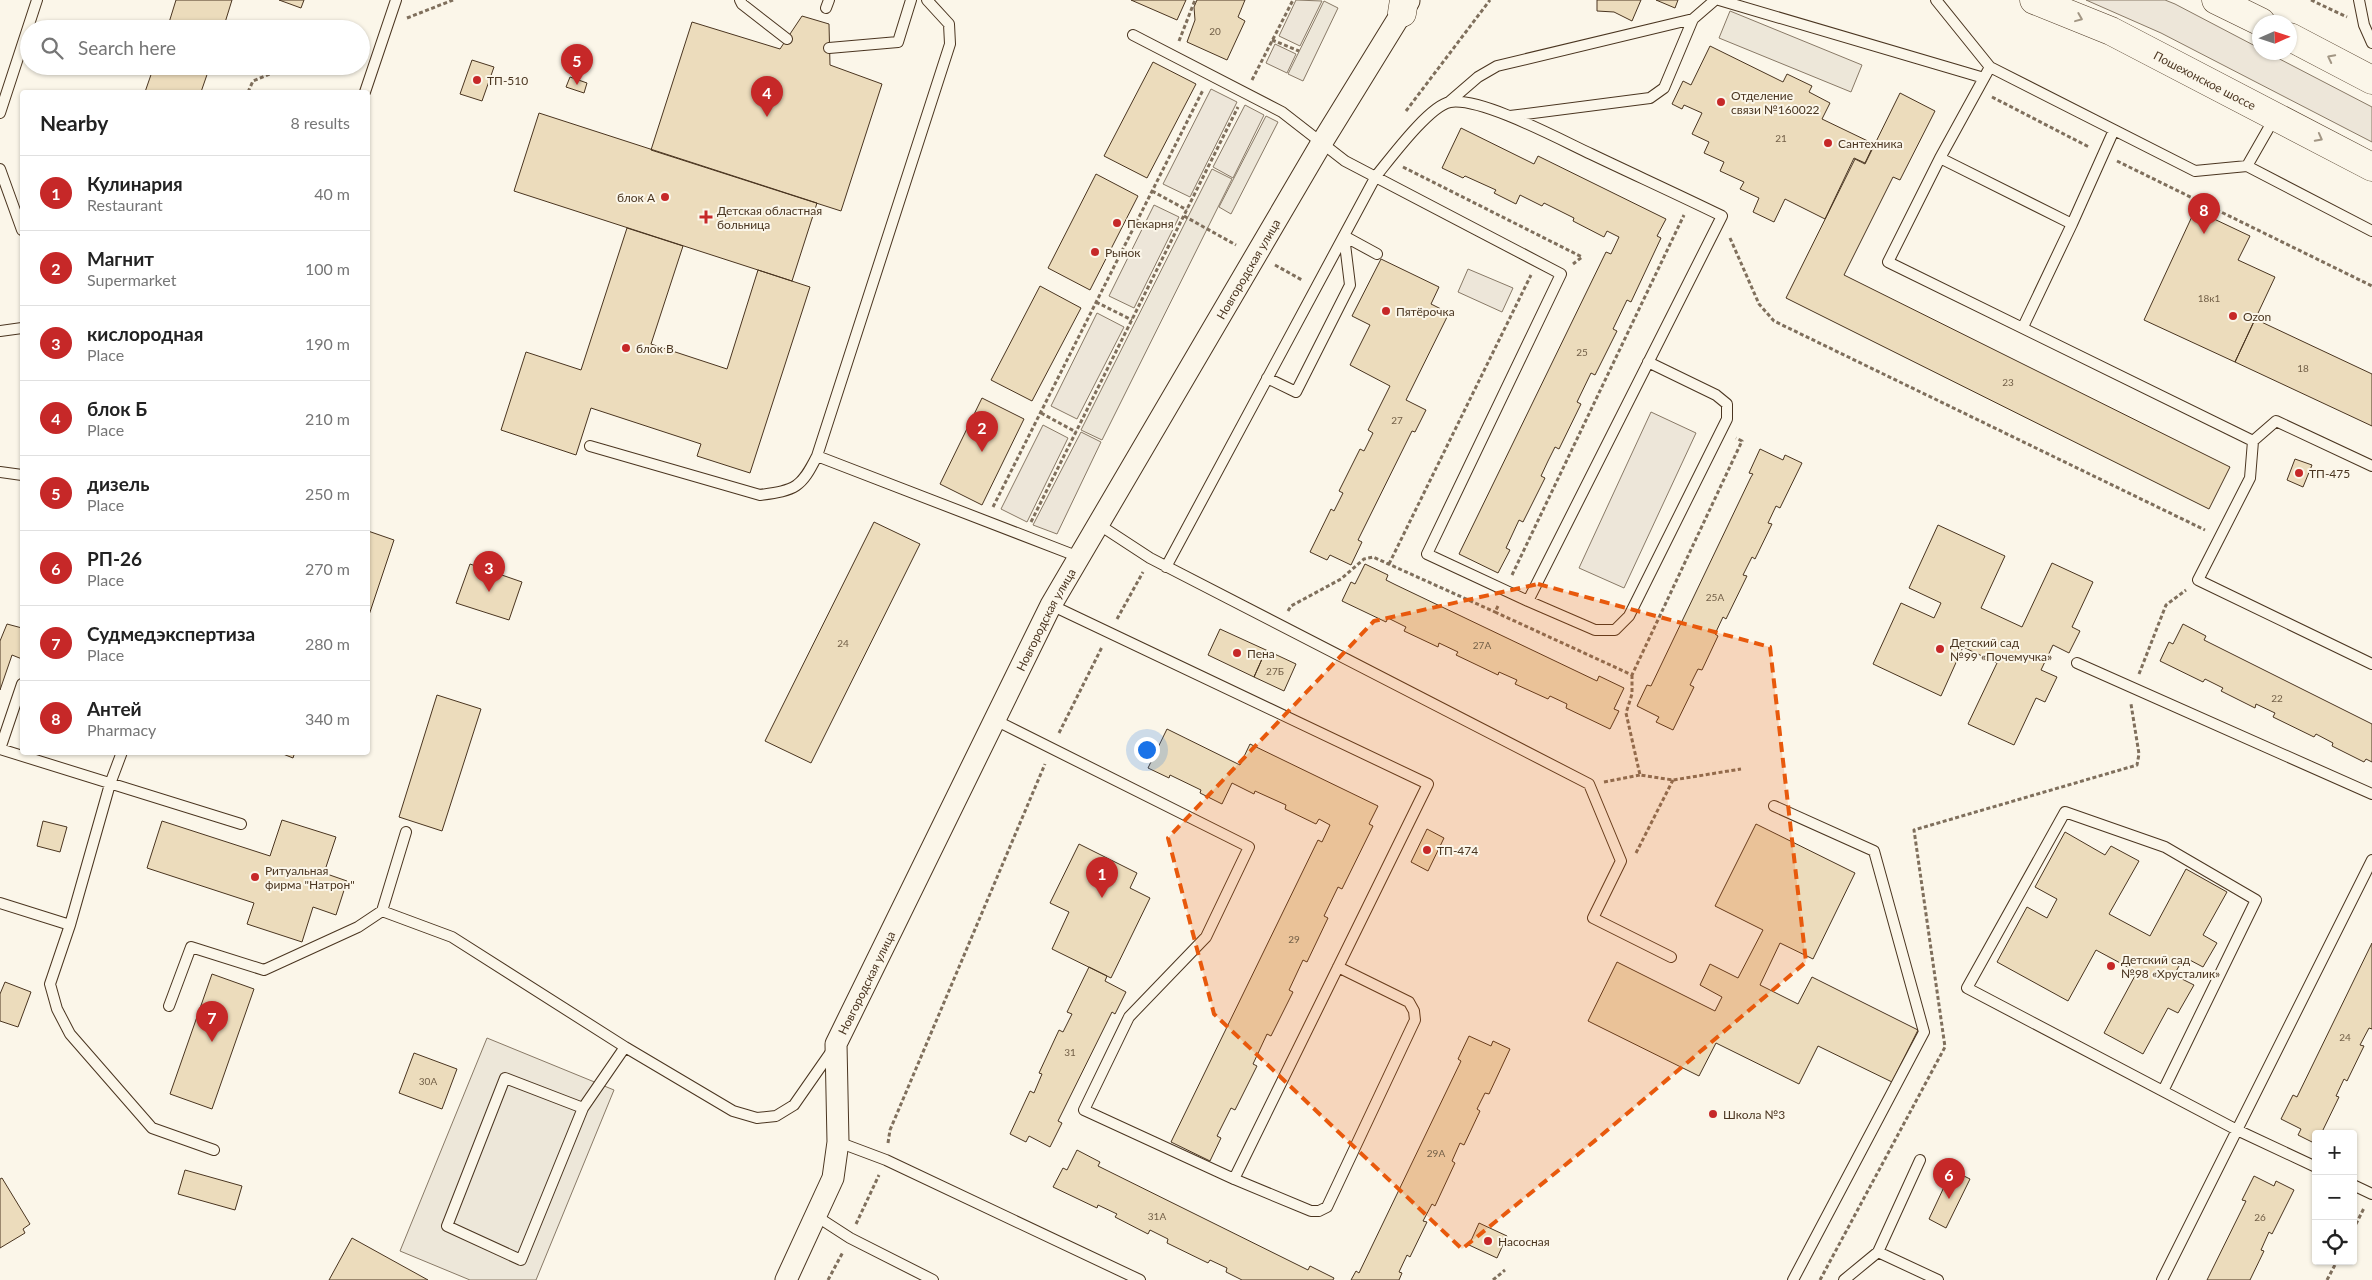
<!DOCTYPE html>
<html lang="en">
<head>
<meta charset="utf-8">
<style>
	:root { --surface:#fff; --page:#f6f6f6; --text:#222; --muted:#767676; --line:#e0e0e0; --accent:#c62828 }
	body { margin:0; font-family:Lato,sans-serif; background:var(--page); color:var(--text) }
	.controls { position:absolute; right:15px; bottom:15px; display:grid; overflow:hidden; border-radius:5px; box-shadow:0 1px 4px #0004 }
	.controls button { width:45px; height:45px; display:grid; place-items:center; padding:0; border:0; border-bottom:1px solid var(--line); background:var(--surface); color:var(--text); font:25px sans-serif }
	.compass { position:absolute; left:2252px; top:15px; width:45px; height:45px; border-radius:50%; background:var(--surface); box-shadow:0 1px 4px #0004; rotate:87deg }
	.you { position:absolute; left:1146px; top:749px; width:18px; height:18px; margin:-12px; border:4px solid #fff; border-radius:50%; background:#1a73e8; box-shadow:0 0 0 8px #1a73e833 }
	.badge { display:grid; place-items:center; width:32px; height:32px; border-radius:50%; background:var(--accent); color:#fff; font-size:16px; font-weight:700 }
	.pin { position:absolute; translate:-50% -41px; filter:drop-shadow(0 1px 2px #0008) }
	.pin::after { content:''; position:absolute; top:26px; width:18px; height:15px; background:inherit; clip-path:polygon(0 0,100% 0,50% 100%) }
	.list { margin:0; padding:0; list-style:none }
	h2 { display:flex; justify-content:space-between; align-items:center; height:65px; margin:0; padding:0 20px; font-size:21px }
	h2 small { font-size:16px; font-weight:400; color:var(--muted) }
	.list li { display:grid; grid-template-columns:32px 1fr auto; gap:15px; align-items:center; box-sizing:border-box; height:75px; padding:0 20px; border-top:1px solid var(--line) }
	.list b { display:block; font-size:19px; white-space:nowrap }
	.list p { margin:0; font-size:16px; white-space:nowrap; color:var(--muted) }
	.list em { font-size:16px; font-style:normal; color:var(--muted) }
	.icon { flex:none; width:28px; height:28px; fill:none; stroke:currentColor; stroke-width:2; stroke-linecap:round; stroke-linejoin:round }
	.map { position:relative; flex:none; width:2372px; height:1280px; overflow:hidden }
	.search { position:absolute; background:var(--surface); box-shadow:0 1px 4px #0004; left:20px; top:20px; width:350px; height:55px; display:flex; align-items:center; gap:12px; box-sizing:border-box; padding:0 18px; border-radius:28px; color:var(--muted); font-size:19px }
	.panel { position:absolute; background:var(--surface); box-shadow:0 1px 4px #0004; left:20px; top:90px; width:350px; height:665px; border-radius:5px }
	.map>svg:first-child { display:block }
</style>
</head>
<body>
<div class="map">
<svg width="2372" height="1280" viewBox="0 0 2372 1280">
	<rect width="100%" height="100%" fill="#fbf6e9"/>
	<path fill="#ede6d9" stroke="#887966" d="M1296 0 1322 1 1300 46 1279 36Z
		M2086 0H2165L2175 4 2259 48 2260 52 2268 53 2372 107V142L2161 33Z
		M1275 44 1296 54 1287 73 1266 63Z
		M1211 89 1237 102 1190 197 1163 184Z
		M1245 105 1264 115 1233 178 1213 167Z
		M1154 205 1179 217 1134 308 1109 296Z
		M1468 269 1513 288 1502 312 1458 292Z
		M1097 313 1124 327 1077 419 1051 406Z
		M1651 412 1696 433 1624 588 1579 568Z
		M1043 425 1068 438 1027 522 1001 509Z
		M1081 432 1101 442 1057 534 1033 525Z"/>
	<path fill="#ede7d9" stroke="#887966" d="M1324 1 1338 8 1303 81 1288 74Z
		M1730 11 1862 65 1851 92 1719 38Z
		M1266 116 1278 122 1231 214 1219 207Z
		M1212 169 1232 179 1102 440 1081 430Z
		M487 1038 614 1090 536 1280H470L400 1251Z"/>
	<path fill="#ecdcbc" stroke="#4a3520" d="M176 0H232L223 29H167Z
		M279 0H304L301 8Z
		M1131 0H1186L1177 20Z
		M1197 0H1245L1238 17 1245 21 1227 60 1187 42 1195 20 1194 7Z
		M1597 0H1641L1632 21 1614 12 1597 11Z
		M1656 0H1678L1675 8Z
		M802 16 829 24 830 65 882 84 841 211 651 150 692 22 780 49Z
		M1710 46 1783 82 1787 74 1812 86 1809 92 1830 103 1822 119 1874 144 1865 163 1854 158 1825 219 1785 199 1774 222 1753 212 1759 198 1740 189 1744 182 1720 171 1724 162 1704 153 1709 142 1692 134 1702 113 1684 105 1682 109 1672 104 1683 81 1691 85Z
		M472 60 494 67 482 101 460 94Z
		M1153 62 1196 84 1147 178 1104 156Z
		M154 66H210L201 92H145Z
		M570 77 587 83 584 93 566 87Z
		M1900 93 1935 111 1900 180 1893 177 1844 275 2230 467 2209 509 1786 298 1855 159 1865 164Z
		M539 113 817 203 792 281 514 191Z
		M1461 128 1534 164 1538 156 1666 219 1657 236 1661 238 1631 302 1627 300 1613 329 1617 331 1595 375 1591 373 1577 402 1581 404 1559 449 1555 447 1548 461 1541 476 1545 478 1523 522 1519 520 1506 548 1510 550 1498 573 1459 554 1606 252 1611 254 1619 237 1607 231 1604 237 1573 221 1574 218 1544 203 1542 206 1520 195 1516 204 1494 193 1496 190 1465 176 1463 178 1442 168Z
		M1096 174 1138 196 1090 290 1048 268Z
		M2195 210 2250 236 2238 260 2275 277 2235 362 2144 320Z
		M627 228 683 246 651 344 727 369 758 270 810 287 750 473 697 456 701 444 591 408 576 455 501 430 526 352 581 370Z
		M1381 259 1439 287 1431 304 1449 313 1406 400 1426 410 1415 432 1412 431 1358 540 1362 542 1351 565 1330 555 1327 560 1310 552 1331 509 1334 511 1343 493 1339 491 1360 449 1364 451 1373 433 1368 430 1390 386 1350 365 1370 325 1352 316Z
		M1040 286 1081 308 1032 401 991 380Z
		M2255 319 2372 374V426L2235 362Z
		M982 398 1024 419 982 505 940 484Z
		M1760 449 1783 460 1785 455 1802 463 1780 508 1776 506 1768 523 1772 524 1755 559 1752 557 1743 575 1747 576 1726 619 1723 617 1715 634 1718 636 1702 670 1698 669 1690 685 1694 687 1673 730 1656 722 1659 717 1637 706 1647 685 1651 686 1751 477 1753 474 1749 473Z
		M2295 459 2312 465 2303 487 2287 480Z
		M874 522 920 544 811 763 765 741Z
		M1938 525 2005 556 1981 608 2022 627 2052 563 2093 582 2072 627 2080 631 2069 653 2053 645 2041 670 2057 677 2045 702 2036 698 2014 745 1968 724 1997 663 1963 647 1941 696 1873 664 1901 603 1934 618 1941 603 1909 588Z
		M368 531 394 540 368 618Z
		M470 564 522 582 509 620 456 603Z
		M1365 564 1388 575 1386 580 1396 585 1597 681 1599 676 1624 688 1614 709 1619 711 1610 729 1566 708 1567 704 1550 696 1548 699 1515 684 1517 680 1499 672 1498 675 1456 655 1458 652 1439 643 1438 647 1404 631 1406 627 1388 618 1386 622 1342 601 1351 582 1355 584Z
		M7 624 22 628V659L12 655 0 690V641Z
		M2183 624 2206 636 2204 640 2372 724V762L2366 759 2364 762 2332 746 2333 743 2316 734 2314 737 2273 717 2275 713 2256 704 2255 708 2221 691 2223 688 2205 679 2203 682 2160 661 2169 642 2173 644Z
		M1220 629 1266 650 1254 677 1208 655Z
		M1266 650 1296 664 1284 691 1254 677Z
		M437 695 481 709 442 831 399 817Z
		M1167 729 1240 765 1250 744 1378 806 1369 824 1373 826 1342 889 1338 887 1324 916 1328 918 1307 962 1303 960 1289 990 1293 992 1271 1036 1267 1034 1253 1064 1257 1066 1235 1110 1231 1108 1217 1136 1221 1138 1210 1161 1171 1142 1318 840 1322 842 1330 825 1319 819 1316 824 1285 809 1286 805 1255 791 1254 794 1232 783 1222 804 1200 793 1201 790 1170 775 1169 778 1148 768Z
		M278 752H295L293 758Z
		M282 820 336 837 324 873 347 881 336 915 313 907 302 942 247 924 254 903 147 868 162 821 270 856Z
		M43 821 67 827 60 852 37 846Z
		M1756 824 1855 873 1813 959 1780 943 1760 985 1798 1004 1812 977 1918 1030 1892 1082 1818 1046 1799 1084 1716 1043 1699 1076 1588 1021 1617 962 1715 1011 1722 997 1700 985 1710 964 1738 978 1763 930 1715 906Z
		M1427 829 1444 838 1428 871 1411 862Z
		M2065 832 2105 855 2111 846 2139 861 2109 914 2150 936 2186 869 2227 892 2203 935 2217 943 2203 967 2184 957 2174 975 2194 985 2178 1013 2168 1008 2143 1054 2104 1033 2137 972 2096 950 2068 1001 1997 962 2027 907 2047 918 2057 899 2035 887Z
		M1079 844 1137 873 1130 888 1150 898 1111 978 1052 949 1069 912 1050 903Z
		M2372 943V1029L2369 1028 2360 1045 2364 1046 2347 1081 2344 1079 2336 1096 2339 1097 2321 1134H2316V1144L2298 1135 2301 1129 2281 1119 2293 1095 2297 1097Z
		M1089 967 1107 976 1105 981 1126 992 1115 1014 1112 1012 1058 1121 1062 1123 1050 1147 1029 1136 1026 1142 1010 1134 1030 1091 1034 1093 1042 1074 1039 1073 1059 1030 1063 1032 1072 1014 1067 1012Z
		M212 974 254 989 212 1109 170 1094Z
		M5 982 31 992 18 1027 0 1021V994Z
		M1469 1036 1491 1046 1493 1041 1510 1049 1489 1094 1485 1093 1477 1109 1480 1111 1464 1145 1460 1143 1452 1161 1455 1163 1435 1206 1432 1204 1423 1221 1427 1222 1410 1257 1407 1255 1399 1272 1402 1273 1399 1280H1351L1356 1271 1359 1273 1461 1061 1458 1059Z
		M414 1053 457 1069 442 1109 399 1093Z
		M1077 1150 1100 1162 1098 1166 1308 1270 1310 1266 1334 1278 1333 1280H1242L1226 1272 1227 1268 1210 1260 1208 1263 1167 1243 1168 1239 1150 1230 1148 1234 1115 1217 1117 1214 1098 1205 1097 1208 1053 1187 1063 1168 1067 1170Z
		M185 1170 242 1186 235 1210 178 1194Z
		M1952 1170 1970 1179 1946 1228 1929 1219Z
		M2254 1176 2274 1186 2276 1181 2294 1190 2272 1234 2269 1232 2261 1250 2264 1251 2250 1280H2207L2246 1201 2242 1200Z
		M2 1178 30 1224 23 1229 25 1233 0 1248V1179Z
		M1479 1223 1507 1236 1497 1258 1469 1245Z
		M352 1238 428 1280H329Z"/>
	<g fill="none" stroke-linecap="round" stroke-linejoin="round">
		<g stroke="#4a3520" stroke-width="12">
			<path id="service" d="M740 0 742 4 787 39
				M927 0 949 24 950 44 817 456 1079 557
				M1719 0 1984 78
				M1936 0 1990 67 1940 158 1888 262 2253 441 2250 478 2198 580 2372 664
				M2359 0 2364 25 2372 43
				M826 8 829 0
				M1133 35 1282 112 1345 161 1561 274 1427 554 1528 601 1722 216C1679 195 1635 175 1591 154 1561 140 1481 97 1450 102 1429 106 1390 159 1376 176L1166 567
				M829 48 898 42 911 0
				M1990 67 2195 171 2247 166 2372 231
				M365 92 396 0
				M1449 102 1478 77 1497 66 1693 19 1715 0
				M0 113 37 0
				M1510 116 1650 98 1664 88 1693 19
				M1940 158 2072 224 2114 130
				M2247 166 2275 117
				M0 169 22 230
				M1344 236 1377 254
				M2023 327 2072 224
				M0 331 22 328
				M1267 378 1296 392 1350 285 1344 236
				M2253 441 2276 421 2372 466
				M590 446 760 495C796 490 801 488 817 456
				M0 472 22 475
				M1098 524 1150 558 1589 784 1621 861 1593 918 1671 957
				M1528 601 1595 630H1615L1629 616 1727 419V404L1716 395 1648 362
				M1051 605 1428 784 1234 1179
				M2077 663 2372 794
				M995 720 1249 847 1206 937 1129 1017 1084 1110 1234 1179 1311 1211H1319L1327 1207 1415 1020 1414 1011 1409 1002 1338 967
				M0 749 241 824
				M0 749 22 684
				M122 752 110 784 70 925 50 984 57 1009 70 1034 152 1128 214 1150
				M1774 806 1874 851 1924 1032 1793 1280
				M0 903 70 925
				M382 911 406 832
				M169 1006 191 947 264 970 358 927 382 911 452 937 625 1047 733 1111 757 1118 776 1116 794 1105 833 1049
				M2163 1091 2256 900 2165 847 2065 812 1967 988 2237 1130 2316 1167
				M583 1108 521 1260 447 1226 505 1078 583 1108 625 1047
				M838 1142 886 1160 1140 1280
				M2353 1185 2372 1194
				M816 1216 850 1238 933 1280
				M1878 1252 1920 1160
				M1844 1280 1878 1252 1938 1280
				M2162 1280 2372 860"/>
		</g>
		<g stroke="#4a3520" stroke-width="23">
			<g id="minor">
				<path id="s1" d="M786 1280 833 1178 838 1142 836 1044 1051 605 1321 144 1409 1"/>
			</g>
		</g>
		<g stroke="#4a3520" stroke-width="29">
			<g id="secondary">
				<path id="s2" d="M2034 0 2111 31 2372 167"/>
				<path d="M2216 0 2261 22"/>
				<path d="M1402 13 1404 0"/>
				<path d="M2290 37 2372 80"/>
			</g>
		</g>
		<path stroke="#7f6f5c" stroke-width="3" stroke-dasharray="4 2.5" stroke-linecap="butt" d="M2311 0 2347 17
			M407 18 453 0
			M1272 40 1299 51
			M1179 41 1195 0
			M1252 80 1293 0
			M248 92 253 81 289 66
			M1992 97 2089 147
			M1406 111 1490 0
			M2117 161 2372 286
			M1403 167 1582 257 1573 264
			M1152 191 1187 210
			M1184 216 1236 245
			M1730 238 1759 304 1774 321 2205 530
			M1275 265 1302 280
			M1096 302 1132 320
			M1041 413 1076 432
			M993 507 1203 90
			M1031 522 1238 107
			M1389 564 1531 275
			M1512 575 1684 215
			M1498 606 1495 612 1632 675 1742 441 1736 438
			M1288 611 1291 606 1341 579 1364 559 1373 557 1495 612
			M1117 619 1143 572
			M2139 674 2166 605 2186 590
			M1632 675V694L1626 713 1640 775 1673 780 1741 769
			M1059 733 1102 647
			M1604 782 1640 775
			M1636 853 1673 780
			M888 1143 890 1130 1045 764
			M856 1224 879 1175
			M2353 1230 2364 1208
			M828 1280 843 1252
			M1493 1280 1505 1270
			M1820 1280 1945 1047 1914 830 2137 765 2139 754 2131 704
			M2327 1280 2337 1261"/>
		<use href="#service" stroke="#fbf6e9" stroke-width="10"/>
		<use href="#minor" stroke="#fbf6e9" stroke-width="21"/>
		<use href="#secondary" stroke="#fbf6e9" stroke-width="28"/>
	</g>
	<defs><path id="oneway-chevron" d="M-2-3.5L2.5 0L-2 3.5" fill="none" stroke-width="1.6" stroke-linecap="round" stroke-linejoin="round" transform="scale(1.25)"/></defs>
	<g stroke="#a29684">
		<use href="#oneway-chevron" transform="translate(2079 18) rotate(22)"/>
		<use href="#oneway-chevron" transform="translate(2331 58) rotate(-153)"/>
		<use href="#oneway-chevron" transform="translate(2319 138) rotate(28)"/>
	</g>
	<path fill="#e8590c" fill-opacity="0.2" stroke="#e8590c" stroke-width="4" stroke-dasharray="10 6" stroke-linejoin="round" d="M1538 584 1770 647 1806 962 1597 1139 1462 1249 1214 1014 1168 838 1374 621Z"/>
	<g fill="#c62828" stroke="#fbf6e9" stroke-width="2">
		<circle cx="477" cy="80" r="5"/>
		<circle cx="1721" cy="102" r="5"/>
		<circle cx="1828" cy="143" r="5"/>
		<circle cx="665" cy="197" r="5"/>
		<path d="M703.5 209.5h5v5h5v5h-5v5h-5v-5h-5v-5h5z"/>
		<circle cx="1117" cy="223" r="5"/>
		<circle cx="1095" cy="252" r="5"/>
		<circle cx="1386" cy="311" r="5"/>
		<circle cx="2233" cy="316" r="5"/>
		<circle cx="626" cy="348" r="5"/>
		<circle cx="2299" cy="473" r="5"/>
		<circle cx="1940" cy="649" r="5"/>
		<circle cx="1237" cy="653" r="5"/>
		<circle cx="1427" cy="850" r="5"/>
		<circle cx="255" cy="877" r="5"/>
		<circle cx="2111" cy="966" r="5"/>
		<circle cx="1713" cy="1114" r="5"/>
		<circle cx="1488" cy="1241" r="5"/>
	</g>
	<g text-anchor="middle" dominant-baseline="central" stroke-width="4" stroke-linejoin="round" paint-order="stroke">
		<g font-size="10" fill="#725f47">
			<text x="1215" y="31">20</text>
			<text x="1781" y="138">21</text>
			<text x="2209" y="298">18к1</text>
			<text x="1582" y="352">25</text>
			<text x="2303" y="368">18</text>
			<text x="2008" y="382">23</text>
			<text x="1397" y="420">27</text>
			<text x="1715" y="597">25А</text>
			<text x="843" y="643">24</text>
			<text x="1482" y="645">27А</text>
			<text x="1275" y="671">27Б</text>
			<text x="2277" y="698">22</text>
			<text x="1294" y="939">29</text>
			<text x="2345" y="1037">24</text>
			<text x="1070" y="1052">31</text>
			<text x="428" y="1081">30А</text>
			<text x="1436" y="1153">29А</text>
			<text x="1157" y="1216">31А</text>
			<text x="2260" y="1217">26</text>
		</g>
		<g font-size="12" fill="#4a3520" stroke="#fbf6e9">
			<text stroke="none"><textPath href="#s2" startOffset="189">Пошехонское шоссе</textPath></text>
			<text stroke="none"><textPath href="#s1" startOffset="1125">Новгородская улица</textPath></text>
			<text stroke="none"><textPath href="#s1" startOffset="720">Новгородская улица</textPath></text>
			<text stroke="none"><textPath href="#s1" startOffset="315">Новгородская улица</textPath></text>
		</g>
		<g font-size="12" fill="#4a3520" stroke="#fbf6e9" text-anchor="start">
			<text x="487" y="80">ТП-510</text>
			<text x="1731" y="95">Отделение<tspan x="1731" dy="14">связи №160022</tspan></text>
			<text x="1838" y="143">Сантехника</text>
			<text x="655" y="197" text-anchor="end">блок А</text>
			<text x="717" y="210">Детская областная<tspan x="717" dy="14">больница</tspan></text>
			<text x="1127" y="223">Пекарня</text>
			<text x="1105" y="252">Рынок</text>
			<text x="1396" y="311">Пятёрочка</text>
			<text x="2243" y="316">Ozon</text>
			<text x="636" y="348">блок В</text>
			<text x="2309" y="473">ТП-475</text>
			<text x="1950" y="642">Детский сад<tspan x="1950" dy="14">№99 «Почемучка»</tspan></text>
			<text x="1247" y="653">Пена</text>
			<text x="1437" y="850">ТП-474</text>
			<text x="265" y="870">Ритуальная<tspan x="265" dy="14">фирма "Натрон"</tspan></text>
			<text x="2121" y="959">Детский сад<tspan x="2121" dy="14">№98 «Хрусталик»</tspan></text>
			<text x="1723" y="1114">Школа №3</text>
			<text x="1498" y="1241">Насосная</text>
		</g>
	</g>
</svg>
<div class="controls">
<button>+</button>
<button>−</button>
<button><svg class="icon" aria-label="locate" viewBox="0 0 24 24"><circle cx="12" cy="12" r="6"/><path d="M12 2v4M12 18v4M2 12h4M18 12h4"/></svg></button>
</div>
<svg class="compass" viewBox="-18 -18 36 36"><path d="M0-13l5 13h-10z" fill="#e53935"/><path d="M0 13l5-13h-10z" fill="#767676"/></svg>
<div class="you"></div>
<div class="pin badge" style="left:1102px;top:898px">1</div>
<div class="pin badge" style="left:982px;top:452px">2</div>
<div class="pin badge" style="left:489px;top:592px">3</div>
<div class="pin badge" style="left:767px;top:117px">4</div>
<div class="pin badge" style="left:577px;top:85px">5</div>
<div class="pin badge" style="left:1949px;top:1199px">6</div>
<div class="pin badge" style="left:212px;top:1042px">7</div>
<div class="pin badge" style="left:2204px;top:234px">8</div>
<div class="search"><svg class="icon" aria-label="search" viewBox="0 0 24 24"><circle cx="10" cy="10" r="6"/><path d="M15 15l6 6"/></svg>Search here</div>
<section class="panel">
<h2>Nearby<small>8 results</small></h2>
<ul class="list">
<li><span class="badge">1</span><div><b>Кулинария</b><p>Restaurant</p></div><em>40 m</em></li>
<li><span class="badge">2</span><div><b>Магнит</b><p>Supermarket</p></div><em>100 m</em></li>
<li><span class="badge">3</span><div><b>кислородная</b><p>Place</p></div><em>190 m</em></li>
<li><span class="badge">4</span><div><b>блок Б</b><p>Place</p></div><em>210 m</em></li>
<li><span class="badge">5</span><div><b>дизель</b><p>Place</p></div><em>250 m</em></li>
<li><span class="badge">6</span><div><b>РП-26</b><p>Place</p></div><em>270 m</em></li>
<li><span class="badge">7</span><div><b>Судмедэкспертиза</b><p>Place</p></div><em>280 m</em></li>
<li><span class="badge">8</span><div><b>Антей</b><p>Pharmacy</p></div><em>340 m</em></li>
</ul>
</section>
</div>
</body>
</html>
